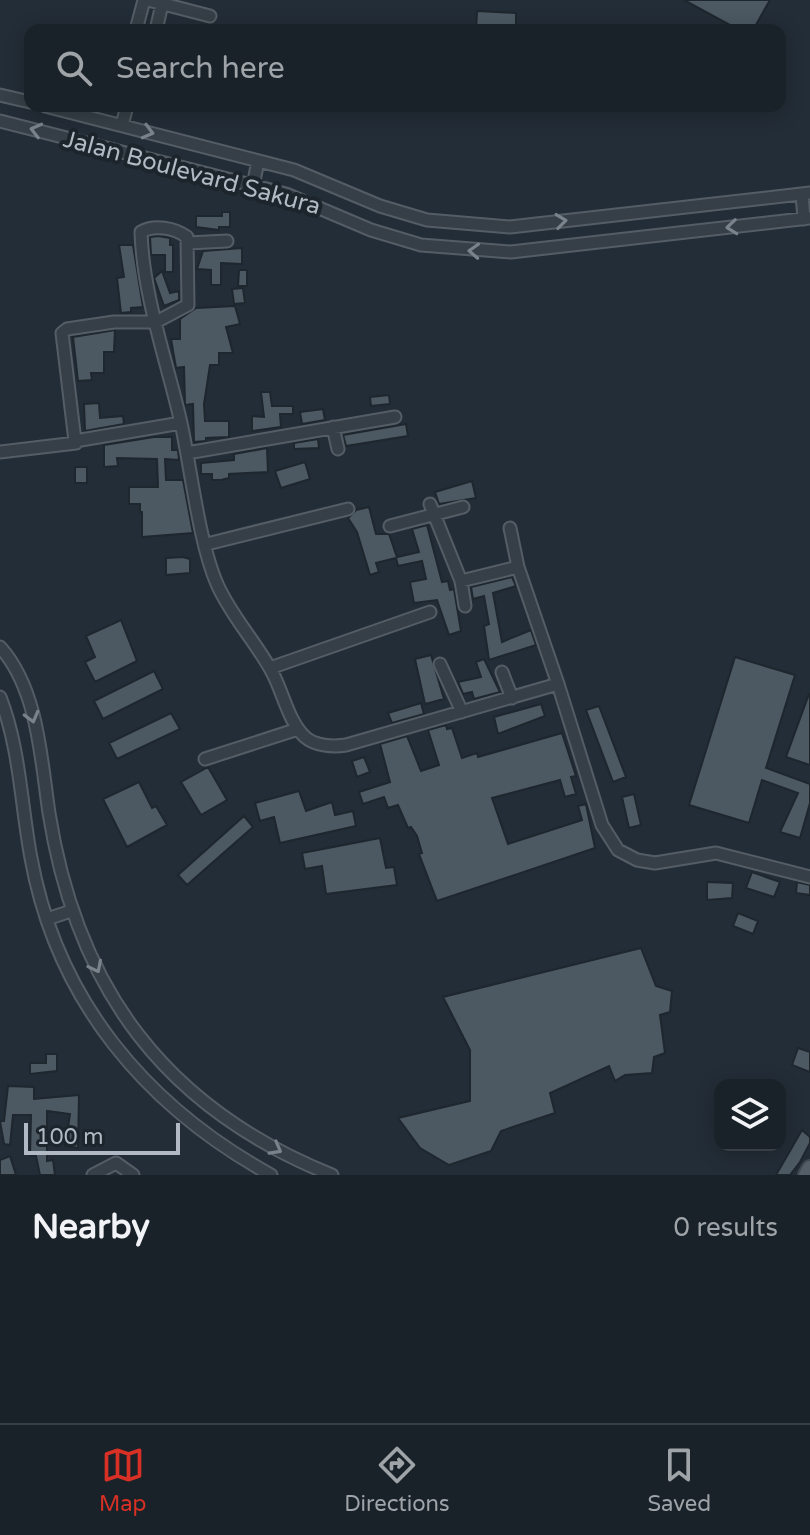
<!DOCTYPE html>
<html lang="en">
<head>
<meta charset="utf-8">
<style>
	:root { --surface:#1a2229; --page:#232a31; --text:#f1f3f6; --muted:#9fa4a8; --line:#383f46; --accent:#d93025 }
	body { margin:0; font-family:"Varela Round",sans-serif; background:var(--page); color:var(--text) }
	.controls { position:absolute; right:24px; bottom:24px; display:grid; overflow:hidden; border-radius:16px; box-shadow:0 4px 20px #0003 }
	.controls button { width:72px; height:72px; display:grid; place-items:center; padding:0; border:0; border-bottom:2px solid var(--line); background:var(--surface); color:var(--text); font:40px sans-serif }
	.scale { position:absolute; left:24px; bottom:20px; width:156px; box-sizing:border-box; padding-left:8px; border:4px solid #b1bac4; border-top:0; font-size:22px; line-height:28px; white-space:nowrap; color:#b1bac4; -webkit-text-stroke:6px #1c242c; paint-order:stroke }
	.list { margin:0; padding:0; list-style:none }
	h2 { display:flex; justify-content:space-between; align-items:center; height:104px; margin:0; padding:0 32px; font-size:34px }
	h2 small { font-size:26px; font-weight:400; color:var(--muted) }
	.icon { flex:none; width:44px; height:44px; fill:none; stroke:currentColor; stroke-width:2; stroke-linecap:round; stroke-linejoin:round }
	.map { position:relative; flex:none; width:810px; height:1175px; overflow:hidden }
	.search { position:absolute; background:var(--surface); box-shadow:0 4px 20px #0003; left:24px; right:24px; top:24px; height:88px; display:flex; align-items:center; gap:20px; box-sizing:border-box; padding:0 28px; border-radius:16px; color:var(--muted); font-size:30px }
	.sheet { height:248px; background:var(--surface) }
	nav { display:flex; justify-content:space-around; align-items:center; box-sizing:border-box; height:112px; border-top:2px solid var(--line); background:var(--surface); font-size:22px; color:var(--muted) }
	nav a { display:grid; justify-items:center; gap:4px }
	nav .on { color:var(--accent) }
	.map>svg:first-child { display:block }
</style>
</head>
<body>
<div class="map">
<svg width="810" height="1175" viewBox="0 0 810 1175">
	<rect width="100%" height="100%" fill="#232d37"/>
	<path fill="#4c5862" stroke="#1e262e" stroke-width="2" d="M684 0H770L753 30H739Z
		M477 11 516 13V30H476Z
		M222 212H230V227H219V230L196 227V216H222Z
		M158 236 170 238V245H173V272H165V255H151L150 237Z
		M119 245H133L143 307 131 308V312L121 313 117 278 124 277Z
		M242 248V264L221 263V285H211V270L197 269 203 251Z
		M239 270H247V286H238Z
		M162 271 170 293 179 291V300L164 306 154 278Z
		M243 288 245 303 234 304 232 289Z
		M235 306 240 324 226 327 233 353H219V365H210L204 404 205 421H229V437L206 438V441L194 442 193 404 185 405 184 367 176 368 171 339H180V319L196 308Z
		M115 330 114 352H104V373H91L92 380 78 381 73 337Z
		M261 392H270L272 406H293V414H280L281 427 252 431V416L264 417Z
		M389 395 390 404 371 406 370 397Z
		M99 403 100 418 123 416 124 424 85 431 84 404Z
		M323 409 325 420 302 424 300 412Z
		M406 424 408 436 346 446 343 435Z
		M154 437H172V450H178L179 460 165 459 166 480H183L193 533 142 537V512H140V504H129V487H158L157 459 117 458 118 466 104 467V445Z
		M318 439 319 448 294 449V443Z
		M267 448 268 472 229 474V478L221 480H212V474H201V463L234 460V454Z
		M305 462 310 479 281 488 275 471Z
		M75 467H87V483H75Z
		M472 481 476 498 439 504 435 492Z
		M369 507 376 534H389L397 557 419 552 412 529 427 525 442 582 448 581 450 590 454 589 461 631 449 635 437 600 414 603 410 582 426 579 422 561 398 566 396 558 376 563 379 572 370 575 357 532 348 518 356 510Z
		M183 557 190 559V573L166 575V558Z
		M512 577 516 586 493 593 502 642 531 630 536 645 489 660 484 626 489 624 484 596 473 599 471 587Z
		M121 620 137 661 95 682 85 662 95 657 86 636Z
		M431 655 444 699 425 704 415 659Z
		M735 657 795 675 766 768 810 784V803L800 838 780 832 798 793 762 780 749 823 689 805Z
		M484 659 500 692 474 699 472 692 463 694 458 682 481 677 476 662Z
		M154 671 163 689 103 719 94 701Z
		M809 694H810V765L786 757Z
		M421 703 424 714 392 723 388 713Z
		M541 704 545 716 498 734 494 717Z
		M599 706 626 777 613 782 586 710Z
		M171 713 180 729 117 759 109 743Z
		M446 725 447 729 452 728 462 758 477 753 478 757 562 733 576 776 571 777 576 794 565 797 560 780 492 798 508 844 582 820 578 806 586 804 595 848 437 901 419 854 422 853 417 836 411 827 408 828 398 805 388 808 384 797 363 804 359 792 390 782 380 744 407 736 421 771 439 765 428 730Z
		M364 757 370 772 357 777 352 761Z
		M208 767 227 800 201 815 181 782Z
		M139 782 152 808 156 806 167 825 127 847 103 799Z
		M299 791 306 811 332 802 335 815 353 811 356 826 280 843 274 817 260 821 255 803Z
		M634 794 641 825 629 828 622 797Z
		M244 816 253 827 187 885 178 875Z
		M380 838 386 868 394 867 397 885 326 894 322 866 305 869 302 853Z
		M752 872 780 882 774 897 746 888Z
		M707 882 733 883 732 898 707 900Z
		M797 882 810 885V895L796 893Z
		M738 913 758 921 753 934 733 926Z
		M641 948 656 986 672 991 670 1012 660 1015 665 1053 654 1057 652 1073 625 1075 615 1081 609 1066 550 1093 555 1113 501 1131 491 1151 449 1165 420 1148 398 1118 470 1101V1050L443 997Z
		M798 1048 810 1052V1072L792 1065Z
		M46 1054H57V1071L30 1074V1063H46Z
		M8 1086 34 1087V1099L79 1095 78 1148 65 1146 70 1114 47 1111V1161L53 1160 55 1175H40L36 1156H30L31 1115H13L10 1145 4 1144 0 1121H4Z
		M802 1130 810 1137V1143L800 1162 790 1175H776Z
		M10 1156 16 1175H0V1160Z"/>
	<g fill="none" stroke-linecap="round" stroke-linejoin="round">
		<g stroke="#545d65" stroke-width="15">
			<path id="minor" d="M148 0 210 16
				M136 30 144 0
				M156 30 163 0
				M0 95 30 102
				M45 106 294 170 380 206 427 220 510 227 810 193
				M0 121 286 194 371 230 421 245 511 252 810 218
				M122 125 127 106
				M253 186 258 161
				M802 194 804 219
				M188 243 227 241
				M181 423 75 441 62 333 67 329 114 322H156L188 305 187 237C175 228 154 224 141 232 143 296 167 361 181 423 191 469 199 543 217 584 231 616 256 642 272 672 283 692 288 721 305 737 315 746 333 747 346 745L558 684 602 825 618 850 637 860 655 863 716 853 810 877
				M333 427 338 449
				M0 452 76 443
				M187 453 395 417
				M430 504 461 581
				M390 526 463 507
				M510 528 518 567
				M207 544 348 509
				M465 606 461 581 518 567 558 684
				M0 647C38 689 41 759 49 813 77 989 165 1108 332 1175
				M440 664 462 712
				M270 668 430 612
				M502 672 512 698
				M0 697C20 748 21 805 31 858 57 1001 146 1106 271 1175
				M205 759 298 729
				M47 919 71 911
				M93 1175 116 1163 133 1175"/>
		</g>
		<g stroke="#404851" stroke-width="18">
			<path id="major" d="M806 1175 810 1168"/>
		</g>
		<use href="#minor" stroke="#363f47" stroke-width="11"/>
		<use href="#major" stroke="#545e67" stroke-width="14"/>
	</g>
	<defs><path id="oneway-chevron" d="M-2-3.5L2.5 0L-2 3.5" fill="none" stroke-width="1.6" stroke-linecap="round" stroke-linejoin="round" transform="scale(2)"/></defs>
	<g stroke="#7a838c">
		<use href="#oneway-chevron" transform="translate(36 130) rotate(-166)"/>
		<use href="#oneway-chevron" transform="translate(148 132) rotate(15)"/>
		<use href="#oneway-chevron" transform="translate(561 221) rotate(-7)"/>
		<use href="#oneway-chevron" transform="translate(732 227) rotate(174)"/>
		<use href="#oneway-chevron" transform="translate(474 251) rotate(-177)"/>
		<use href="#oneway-chevron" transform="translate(32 717) rotate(75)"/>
		<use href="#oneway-chevron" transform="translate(96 967) rotate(63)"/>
		<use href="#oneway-chevron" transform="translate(276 1149) rotate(29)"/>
	</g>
	<g text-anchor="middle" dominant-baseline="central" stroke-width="8" stroke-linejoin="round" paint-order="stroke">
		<g font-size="24" fill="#b1bac4" stroke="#1c242c">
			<text transform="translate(192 173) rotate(15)">Jalan Boulevard Sakura</text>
		</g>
	</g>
</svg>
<div class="controls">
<button><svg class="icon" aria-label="layers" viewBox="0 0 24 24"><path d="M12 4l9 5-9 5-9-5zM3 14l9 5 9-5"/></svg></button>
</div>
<div class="scale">100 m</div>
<div class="search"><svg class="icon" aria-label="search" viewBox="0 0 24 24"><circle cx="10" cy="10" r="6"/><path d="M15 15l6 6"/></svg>Search here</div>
</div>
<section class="sheet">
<h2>Nearby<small>0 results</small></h2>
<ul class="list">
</ul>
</section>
<nav>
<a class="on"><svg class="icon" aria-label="map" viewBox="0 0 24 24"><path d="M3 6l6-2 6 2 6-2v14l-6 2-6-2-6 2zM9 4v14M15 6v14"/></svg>Map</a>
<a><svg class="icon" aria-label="directions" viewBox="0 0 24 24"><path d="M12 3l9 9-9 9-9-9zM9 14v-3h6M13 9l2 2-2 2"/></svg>Directions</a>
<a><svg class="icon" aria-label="saved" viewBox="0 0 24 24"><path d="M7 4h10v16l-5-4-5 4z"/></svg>Saved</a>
</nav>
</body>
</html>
